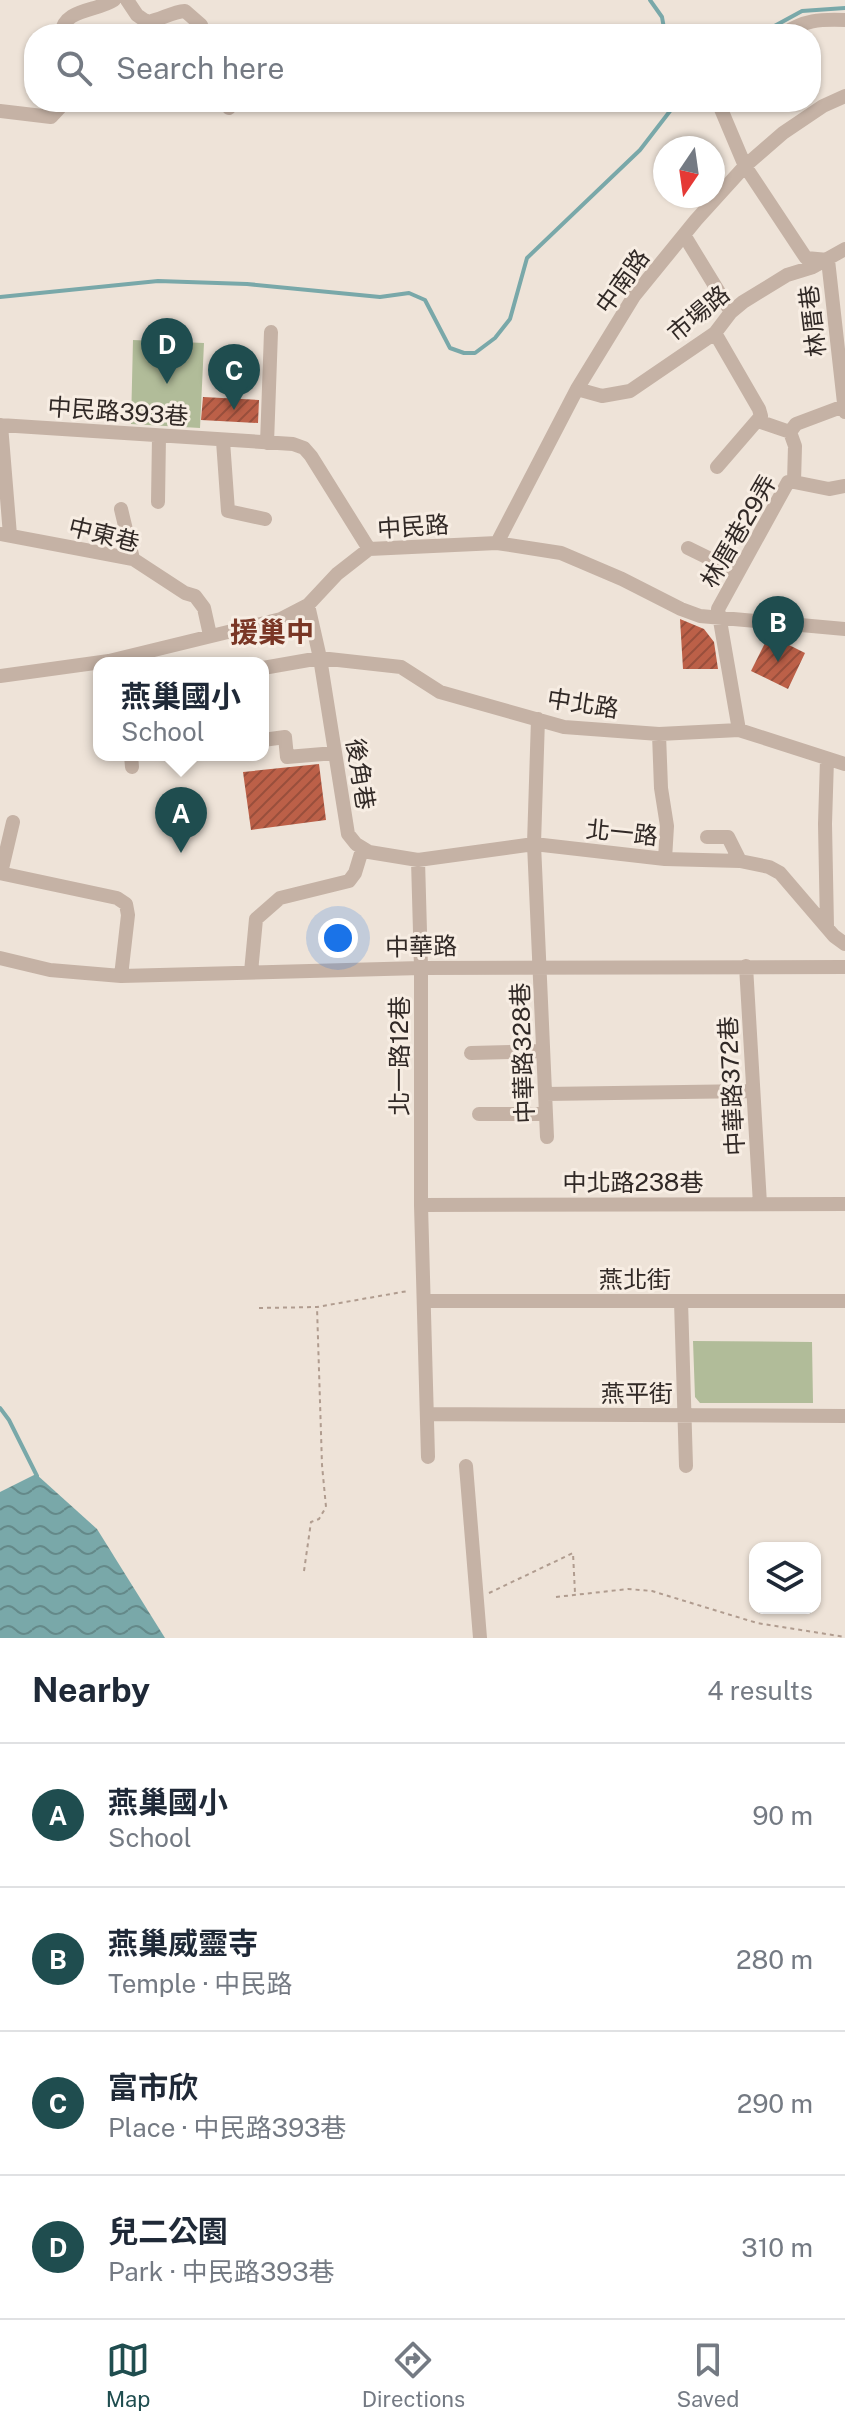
<!DOCTYPE html>
<html lang="en">
<head>
<meta charset="utf-8">
<style>
	:root { --surface:#fff; --page:#f2f2f3; --text:#1f2937; --muted:#747a83; --line:#e0e1e3; --accent:#1f4d4f }
	body { margin:0; font-family:"Public Sans","Noto Sans TC",sans-serif; background:var(--page); color:var(--text) }
	.controls { position:absolute; right:24px; bottom:24px; display:grid; overflow:hidden; border-radius:16px; box-shadow:0 2px 6px #0004 }
	.controls button { width:72px; height:72px; display:grid; place-items:center; padding:0; border:0; border-bottom:2px solid var(--line); background:var(--surface); color:var(--text); font:40px sans-serif }
	.compass { position:absolute; left:653px; top:136px; width:72px; height:72px; border-radius:50%; background:var(--surface); box-shadow:0 2px 6px #0004; rotate:193deg }
	.you { position:absolute; left:338px; top:938px; width:28px; height:28px; margin:-20px; border:6px solid #fff; border-radius:50%; background:#1a73e8; box-shadow:0 0 0 12px #1a73e833 }
	.badge { display:grid; place-items:center; width:52px; height:52px; border-radius:50%; background:var(--accent); color:#fff; font-size:26px; font-weight:700 }
	.pin { position:absolute; translate:-50% -66px; filter:drop-shadow(0 2px 4px #0008) }
	.pin::after { content:''; position:absolute; top:42px; width:28px; height:24px; background:inherit; clip-path:polygon(0 0,100% 0,50% 100%) }
	.popup { position:absolute; left:93px; top:657px; width:176px; height:104px; box-sizing:border-box; display:grid; place-content:center; border-radius:16px; background:var(--surface); filter:drop-shadow(0 2px 6px #0005); font-size:26px; white-space:nowrap; color:var(--muted) }
	.popup b { font-size:30px; color:var(--text) }
	.popup::after { content:''; position:absolute; left:50%; top:100%; margin-left:-16px; border:16px solid transparent; border-top-color:var(--surface) }
	.list { margin:0; padding:0; list-style:none }
	h2 { display:flex; justify-content:space-between; align-items:center; height:104px; margin:0; padding:0 32px; font-size:34px }
	h2 small { font-size:26px; font-weight:400; color:var(--muted) }
	.list li { display:grid; grid-template-columns:52px 1fr auto; gap:24px; align-items:center; box-sizing:border-box; height:144px; padding:0 32px; border-top:2px solid var(--line) }
	.list b { display:block; font-size:30px; white-space:nowrap }
	.list p { margin:0; font-size:26px; white-space:nowrap; color:var(--muted) }
	.list em { font-size:26px; font-style:normal; color:var(--muted) }
	.icon { flex:none; width:44px; height:44px; fill:none; stroke:currentColor; stroke-width:2; stroke-linecap:round; stroke-linejoin:round }
	.map { position:relative; flex:none; width:845px; height:1638px; overflow:hidden }
	.search { position:absolute; background:var(--surface); box-shadow:0 2px 6px #0004; left:24px; right:24px; top:24px; height:88px; display:flex; align-items:center; gap:20px; box-sizing:border-box; padding:0 28px; border-radius:32px; color:var(--muted); font-size:30px }
	.sheet { height:680px; background:var(--surface) }
	nav { display:flex; justify-content:space-around; align-items:center; box-sizing:border-box; height:112px; border-top:2px solid var(--line); background:var(--surface); font-size:22px; color:var(--muted) }
	nav a { display:grid; justify-items:center; gap:4px }
	nav .on { color:var(--accent) }
	.map>svg:first-child { display:block }
</style>
</head>
<body>
<div class="map">
<svg width="845" height="1638" viewBox="0 0 845 1638">
	<defs>
		<pattern id="water-waves" width="16" height="10" patternUnits="userSpaceOnUse" patternTransform="scale(2)"><rect width="16" height="10" fill="#79a8a9"/><path d="M0 5q4-4 8 0t8 0" fill="none" stroke="#648989"/></pattern>
		<pattern id="building-hatch" width="6" height="6" patternUnits="userSpaceOnUse" patternTransform="scale(2)"><rect width="6" height="6" fill="#bc6048"/><path d="M-1 1l2-2M0 6l6-6M5 7l2-2" fill="none" stroke="#994f3c"/></pattern>
	</defs>
	<rect width="100%" height="100%" fill="#eee3d8"/>
	<path fill="#b1bc99" d="M133 340 204 343 200 428 131 424Z
		M693 1341 812 1342 813 1403H700L695 1397Z"/>
	<path fill="url(#water-waves)" d="M36 1474 97 1529 165 1638H0V1492Z"/>
	<g fill="none" stroke-linecap="round" stroke-linejoin="round">
		<path stroke="#79a8a9" stroke-width="4" d="M650 0 662 17 665 34
			M760 34 802 11 845 8
			M0 297 158 281 247 284 380 297 409 293 425 300 450 348 464 353H475L495 338 510 319 527 258 640 150 677 102
			M0 1408 9 1420 37 1476"/>
	</g>
	<path fill="url(#building-hatch)" d="M203 397 259 400 258 423 201 420Z
		M680 619 704 629 714 642 718 669H683Z
		M769 635 805 653 788 689 751 671Z
		M319 764 326 820 251 830 243 772Z"/>
	<g fill="none" stroke-linecap="round" stroke-linejoin="round">
		<path stroke="#b09c8f" stroke-width="2" stroke-dasharray="4 4" stroke-linecap="butt" d="M259 1308 317 1307 408 1291
			M304 1571 311 1522 319 1519 326 1507 322 1465 317 1307
			M489 1593 573 1553 575 1593
			M556 1597 628 1589 652 1591 757 1623 845 1637"/>
		<path stroke="#c5b2a5" stroke-width="14" d="M127 0 137 15 147 22C161 20 171 12 185 11L201 25 204 34
			M61 34C64 8 96 12 114 0
			M783 34C804 20 820 19 845 20
			M227 102 229 108
			M718 102 745 166 806 258 828 260 845 412
			M0 111 51 117 65 102
			M684 235 731 312
			M715 333 759 409 761 416 717 467
			M577 389 602 396 630 391 715 333 731 312 743 302 787 275 813 267 845 249
			M758 421 790 432
			M0 425 293 444 304 448 311 456 369 549
			M1 425 10 535
			M223 441 228 511 265 519
			M267 443 271 332
			M794 482 795 446 790 432 796 424 844 406
			M794 482 829 489 845 486
			M158 502 159 436
			M121 509 133 559
			M0 534 133 559 185 593 195 596 204 608 210 635
			M497 543 577 389 634 296 696 220 745 166 783 133 823 106 845 96
			M688 548 737 572
			M308 605 320 658 348 834 356 844 369 852 418 860 534 844 665 859 740 861 769 867 780 873 834 936 845 944
			M263 668 320 658 401 667 440 692 564 727 659 734 739 730 845 764
			M0 676 109 661 281 619 308 605 337 574 369 549 497 543 561 553 622 579 681 609 700 616 845 629
			M538 719 534 844 547 1137
			M739 730 718 609 788 482H794
			M659 734 661 788 667 826 665 859
			M263 740 285 737 287 757 335 753
			M131 755 132 767
			M827 759 825 824 827 927
			M707 837H728L740 861
			M418 860 421 968V1205L428 1457
			M0 873 117 898 126 904 128 915 121 976
			M1 873 13 822
			M0 958 50 970 121 976 421 968 845 967
			M746 966 760 1204
			M251 972 256 919 280 898 349 881 355 873 362 850
			M471 1053 543 1051
			M545 1094 753 1091
			M479 1114H546
			M421 1205 845 1204
			M426 1301H845
			M681 1301 686 1466
			M428 1414 845 1416
			M466 1466 480 1638"/>
	</g>
	<g text-anchor="middle" dominant-baseline="central" stroke-width="6" stroke-linejoin="round" paint-order="stroke">
		<g font-size="24" fill="#312926" stroke="#f7ede3">
			<text transform="translate(622 281) rotate(-54)">中南路</text>
			<text transform="translate(698 313) rotate(-40)">市場路</text>
			<text transform="translate(812 321) rotate(-97)">林厝巷</text>
			<text transform="translate(118 411) rotate(4)">中民路393巷</text>
			<text transform="translate(413 526) rotate(-4)">中民路</text>
			<text transform="translate(738 531) rotate(-60)">林厝巷29弄</text>
			<text transform="translate(104 534) rotate(14)">中東巷</text>
			<text transform="translate(583 703) rotate(9)">中北路</text>
			<text transform="translate(361 774) rotate(81)">後角巷</text>
			<text transform="translate(622 832) rotate(6)">北一路</text>
			<text transform="translate(421 946) rotate(-1)">中華路</text>
			<text transform="translate(522 1053) rotate(-92)">中華路328巷</text>
			<text transform="translate(399 1056) rotate(-90)">北一路12巷</text>
			<text transform="translate(731 1086) rotate(-93)">中華路372巷</text>
			<text x="633" y="1182">中北路238巷</text>
			<text x="635" y="1279">燕北街</text>
			<text x="637" y="1393">燕平街</text>
		</g>
		<g font-size="28" font-weight="bold" fill="#793625" stroke="#f7ede3">
			<text x="272" y="631">援巢中</text>
		</g>
	</g>
</svg>
<div class="controls">
<button><svg class="icon" aria-label="layers" viewBox="0 0 24 24"><path d="M12 4l9 5-9 5-9-5zM3 14l9 5 9-5"/></svg></button>
</div>
<svg class="compass" viewBox="-18 -18 36 36"><path d="M0-13l5 13h-10z" fill="#e53935"/><path d="M0 13l5-13h-10z" fill="#747a83"/></svg>
<div class="you"></div>
<div class="pin badge" style="left:181px;top:853px">A</div>
<div class="popup"><b>燕巢國小</b>School</div>
<div class="pin badge" style="left:778px;top:662px">B</div>
<div class="pin badge" style="left:234px;top:410px">C</div>
<div class="pin badge" style="left:167px;top:384px">D</div>
<div class="search"><svg class="icon" aria-label="search" viewBox="0 0 24 24"><circle cx="10" cy="10" r="6"/><path d="M15 15l6 6"/></svg>Search here</div>
</div>
<section class="sheet">
<h2>Nearby<small>4 results</small></h2>
<ul class="list">
<li><span class="badge">A</span><div><b>燕巢國小</b><p>School</p></div><em>90 m</em></li>
<li><span class="badge">B</span><div><b>燕巢威靈寺</b><p>Temple · 中民路</p></div><em>280 m</em></li>
<li><span class="badge">C</span><div><b>富市欣</b><p>Place · 中民路393巷</p></div><em>290 m</em></li>
<li><span class="badge">D</span><div><b>兒二公園</b><p>Park · 中民路393巷</p></div><em>310 m</em></li>
</ul>
</section>
<nav>
<a class="on"><svg class="icon" aria-label="map" viewBox="0 0 24 24"><path d="M3 6l6-2 6 2 6-2v14l-6 2-6-2-6 2zM9 4v14M15 6v14"/></svg>Map</a>
<a><svg class="icon" aria-label="directions" viewBox="0 0 24 24"><path d="M12 3l9 9-9 9-9-9zM9 14v-3h6M13 9l2 2-2 2"/></svg>Directions</a>
<a><svg class="icon" aria-label="saved" viewBox="0 0 24 24"><path d="M7 4h10v16l-5-4-5 4z"/></svg>Saved</a>
</nav>
</body>
</html>
